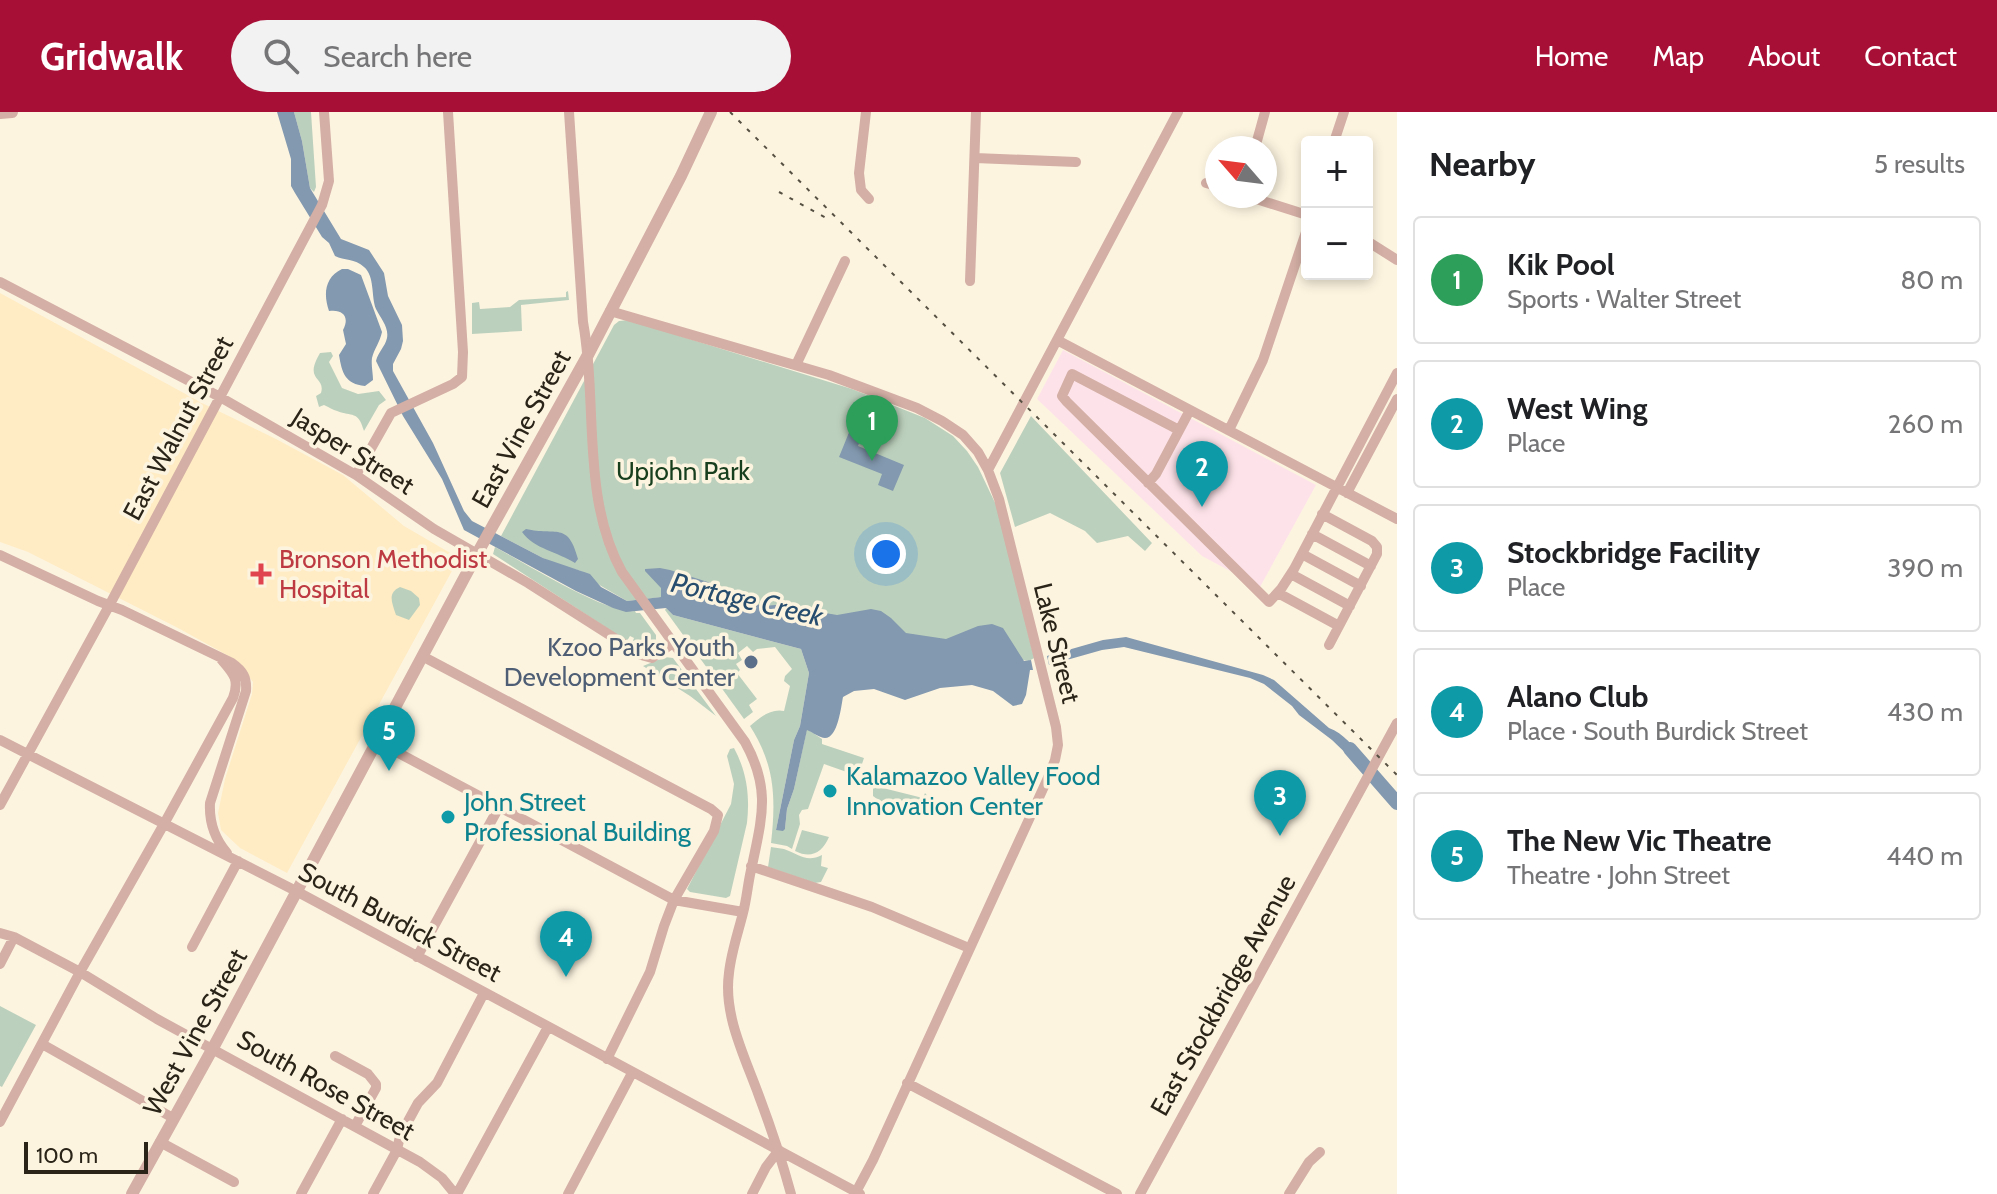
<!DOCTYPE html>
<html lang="en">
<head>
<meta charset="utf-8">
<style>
	:root { --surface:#fff; --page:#f2f2f2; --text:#202124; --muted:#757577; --line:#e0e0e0; --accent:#a80f36 }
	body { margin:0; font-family:Cabin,sans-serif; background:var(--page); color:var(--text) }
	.controls { position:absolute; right:24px; top:24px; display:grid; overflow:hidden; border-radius:8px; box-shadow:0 4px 12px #0003 }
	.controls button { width:72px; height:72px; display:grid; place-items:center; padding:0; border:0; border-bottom:2px solid var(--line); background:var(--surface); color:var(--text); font:40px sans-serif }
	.compass { position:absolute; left:1205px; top:24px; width:72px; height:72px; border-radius:50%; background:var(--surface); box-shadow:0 4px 12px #0003; rotate:298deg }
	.scale { position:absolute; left:24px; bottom:20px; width:124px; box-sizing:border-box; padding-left:8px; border:4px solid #2a2418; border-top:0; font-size:22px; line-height:28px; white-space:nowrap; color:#2a2418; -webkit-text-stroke:6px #fdf4e0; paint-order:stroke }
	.you { position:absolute; left:886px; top:442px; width:28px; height:28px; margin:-20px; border:6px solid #fff; border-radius:50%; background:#1a73e8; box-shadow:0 0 0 12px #1a73e833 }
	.badge { display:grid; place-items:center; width:52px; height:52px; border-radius:50%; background:var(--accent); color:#fff; font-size:26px; font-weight:700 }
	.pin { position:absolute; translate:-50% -66px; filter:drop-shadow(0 2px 4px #0008) }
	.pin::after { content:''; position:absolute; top:42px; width:28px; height:24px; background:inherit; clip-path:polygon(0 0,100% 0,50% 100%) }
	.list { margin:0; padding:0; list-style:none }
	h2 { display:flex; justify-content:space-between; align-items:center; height:104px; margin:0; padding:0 32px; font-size:34px }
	h2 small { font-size:26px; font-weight:400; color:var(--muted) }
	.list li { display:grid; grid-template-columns:52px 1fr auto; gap:24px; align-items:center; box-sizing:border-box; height:128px; margin:0 16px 16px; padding:0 16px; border:2px solid var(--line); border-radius:8px }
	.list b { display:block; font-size:30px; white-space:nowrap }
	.list p { margin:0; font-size:26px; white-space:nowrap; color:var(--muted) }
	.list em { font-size:26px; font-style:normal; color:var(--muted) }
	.icon { flex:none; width:44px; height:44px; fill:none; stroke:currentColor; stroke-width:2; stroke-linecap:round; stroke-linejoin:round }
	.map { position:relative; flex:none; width:1397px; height:1082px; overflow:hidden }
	header { display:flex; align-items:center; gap:48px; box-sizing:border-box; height:112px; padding:0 40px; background:var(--accent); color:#fff }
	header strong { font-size:38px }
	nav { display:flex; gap:44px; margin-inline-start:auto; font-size:28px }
	.search { width:560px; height:72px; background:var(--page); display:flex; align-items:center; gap:20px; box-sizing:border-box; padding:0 28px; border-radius:44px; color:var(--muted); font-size:30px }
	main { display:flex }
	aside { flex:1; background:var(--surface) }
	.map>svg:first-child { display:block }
</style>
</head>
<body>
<header>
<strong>Gridwalk</strong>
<div class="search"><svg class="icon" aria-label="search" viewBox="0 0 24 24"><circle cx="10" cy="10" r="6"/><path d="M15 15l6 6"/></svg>Search here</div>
<nav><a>Home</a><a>Map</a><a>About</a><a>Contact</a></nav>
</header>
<main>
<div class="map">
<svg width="1397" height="1082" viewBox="0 0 1397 1082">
	<rect width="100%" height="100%" fill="#fdf4e0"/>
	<path fill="#fde3e9" d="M1063 238 1316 373 1260 475 1202 444 1037 287Z"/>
	<path fill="#ffecc4" d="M0 181 204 292 276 327 343 363 404 414 459 446 287 761 240 736 221 718 218 701 225 667 252 582 253 570 236 548 178 516 28 440 0 430Z"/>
	<path fill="#bcd1bd" d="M294 0H311L316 75 314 80 310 76 302 29Z
		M568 179 569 188 521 193 522 219 472 222V191L479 190 480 197 510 195 519 188 566 185V180Z
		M628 208 852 277 925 306 953 324 967 339 978 355 999 399 1034 546 1029 549 967 540 662 485 627 489 601 474 581 459 559 453 543 446 501 424 614 213 619 209Z
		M331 240 333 244 329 250 342 276 358 282 379 279 386 288 379 293 364 319C358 298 352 305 337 299 333 298 329 295 324 293L319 295 316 284 321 281C326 264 303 270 320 241Z
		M1031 304 1152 431 1145 439 1128 424 1097 431 1085 419 1050 401 1015 415 1000 361Z
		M495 435C523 450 608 503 635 499L636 501H640L656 523V531L645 538 632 531 634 526 630 524 627 529 493 442Z
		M400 475 411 479 419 486 420 493 409 508 396 503C392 491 387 481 400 475Z
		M666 496 673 503 801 537 809 561 800 614 794 628 776 718 785 717 787 697 794 677 807 617 822 627V632L864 646 858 664 824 652 808 697 802 698 799 703 800 712 792 737 787 734 771 731C776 686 775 653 750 614 759 606 771 596 784 599L790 574 784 569 785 564 792 557 775 535 757 537 753 540 747 534 738 541 742 548 736 552 740 558 737 561 757 587 749 593 753 600 744 607 665 498Z
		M665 545 673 546 716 604 690 584 643 554Z
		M734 636C747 660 750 684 747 711L730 784 726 786 690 780 687 777 731 692 734 672 727 644 730 637Z
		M876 672 879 675 923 686 925 681 930 687V692C911 706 889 697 873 684V675Z
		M802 718 829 725C822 741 811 747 795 739Z
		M771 735C775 736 780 736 784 737 799 742 806 751 822 743L821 754 828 756 821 770 815 771 768 755Z
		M0 894 36 913 2 975 0 974Z"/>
	<path fill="#8399af" d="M277 0H294L302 29 310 76 341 127 369 138 384 161 388 184 402 213 403 229 401 237 393 252V259L433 331 464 399 472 409 543 446 590 462 601 475 627 489 661 485V476L645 459V457L660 456 670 458 714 472 731 484 763 494 788 492 814 499 837 503 871 497 881 499 891 506 906 521 946 527 978 514 992 512 1003 516 1024 549 1031 548 1033 558H1030L1026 583 1022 592 1013 594 993 579 972 573 940 576 905 588 874 577 854 579 843 585C841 595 838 626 825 626 820 626 812 620 807 618L794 677 787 697 785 717 783 719 776 718 794 628 800 614 809 561 801 537 673 503 666 496 626 500 613 496 576 479 464 418 442 367 403 304 376 249C378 240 385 235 387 226 389 215 381 207 376 197 371 185 375 164 364 155 355 146 344 149 335 144L329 131 322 125 295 81 291 74V47Z
		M342 157H348L361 163 382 220C380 230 374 237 372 246 371 253 373 261 373 268L365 274C345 272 342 261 339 243L346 232 343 218C350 205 343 197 329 199 323 182 325 165 342 157Z
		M850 318 862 323 858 334 904 353 893 379 878 373 882 362 839 345Z
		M526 417C556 424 568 409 578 447L575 451C558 440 534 437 522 420Z
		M1126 525 1263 563 1274 568 1329 616C1343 621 1355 635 1363 648L1359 654 1332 628 1299 603 1292 594 1264 572 1250 566 1124 535 1102 538 1049 553 1047 544 1103 528Z"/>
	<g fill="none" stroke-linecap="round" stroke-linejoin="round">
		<path stroke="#8399af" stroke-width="14" d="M1350 637 1397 691"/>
		<path stroke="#d4afa5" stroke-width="10" d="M569 0 583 210C598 292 581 386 622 460L745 630C771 677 762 705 752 754 748 769 747 786 743 801 738 821 731 841 729 861 723 903 745 945 759 984 771 1016 782 1049 791 1082
			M866 0 859 61 861 78 869 87
			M1334 30 1344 0
			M1255 36 1265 0
			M975 46 1076 50
			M1206 71 1217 74
			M1247 84 1307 103
			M1367 129 1397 148
			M970 169 976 0
			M0 170 220 285 356 363 434 417 528 471 641 543 652 546 673 531
			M610 199 829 263 917 296 942 309 963 323 978 340 988 358
			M1057 228 1397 407
			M796 253 845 149
			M1179 318 1072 262 1062 284 1067 290 1269 490 1281 477 1294 457 1397 261
			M1229 318 1263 248 1307 117
			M356 363 391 301 453 272 462 265 463 240 448 0
			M1148 371 1156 362 1190 298
			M1347 381 1397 287
			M1322 402 1372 429 1377 435V442L1329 533
			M1312 422 1371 454
			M1302 442 1361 474
			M0 443 98 489 122 498 232 551C243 559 247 565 246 579L210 691C209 710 214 726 227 741
			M1291 462 1350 494
			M1278 481 1339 514
			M422 544 711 697 718 703 714 719 674 788 664 814 650 860 607 947
			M0 628 296 779 860 1082
			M376 629 674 788 743 800
			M0 693 109 494 322 93 329 69 324 0
			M751 754 872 795 969 836
			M0 821 14 825 80 860 157 907 420 1050 442 1066 455 1082
			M192 835 238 749
			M417 845 499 695
			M0 852 14 825
			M42 932 173 1006
			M335 944 368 962 376 972V976L355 1014
			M907 971 1117 1082
			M0 1010 80 860 164 712 233 586C240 567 233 561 221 547
			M160 1030 234 1070
			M856 1080 873 1048 1047 668 1055 648 1058 633 1056 615 999 387 988 358 1178 0
			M301 1082 342 1007
			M373 1082 397 1038 400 1024 418 991 437 971 484 881
			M457 1082 548 915
			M568 1082 632 961
			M752 1082 766 1055 779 1038
			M1140 1082 1397 611
			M1289 1082 1309 1050 1320 1040"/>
		<path stroke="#d4afa5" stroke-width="12" d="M0 1 12 0
			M132 1082 213 936 477 442 589 241 681 64 711 0"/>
		<path stroke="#565042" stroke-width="2" stroke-dasharray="4 8" stroke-linecap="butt" d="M730 0 1397 663
			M779 80 828 107"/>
	</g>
	<path fill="#e0444e" stroke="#fdf4e0" stroke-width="3" d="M257 450h8v8h8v8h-8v8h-8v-8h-8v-8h8z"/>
	<circle fill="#5c6f8a" stroke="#fdf4e0" stroke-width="3" cx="751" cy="550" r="8"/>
	<g fill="#0f9aa8" stroke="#fdf4e0" stroke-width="3">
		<circle cx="830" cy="679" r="8"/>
		<circle cx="448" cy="705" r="8"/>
	</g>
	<g text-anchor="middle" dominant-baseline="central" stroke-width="7" stroke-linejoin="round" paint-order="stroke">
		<g font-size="26" fill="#2a2418" stroke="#fdf4e0">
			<text transform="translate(178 316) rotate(-62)">East Walnut Street</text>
			<text transform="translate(521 317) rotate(-61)">East Vine Street</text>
			<text transform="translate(353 339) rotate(32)">Jasper Street</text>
			<text transform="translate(1057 531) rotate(76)">Lake Street</text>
			<text transform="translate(400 810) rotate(28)">South Burdick Street</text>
			<text transform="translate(1223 883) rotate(-61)">East Stockbridge Avenue</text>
			<text transform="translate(195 920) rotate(-61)">West Vine Street</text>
			<text transform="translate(326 973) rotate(29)">South Rose Street</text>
		</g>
		<g font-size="26" fill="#173e1d" stroke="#fdf4e0">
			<text x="683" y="359">Upjohn Park</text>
		</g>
		<g font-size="26" fill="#be3a42" stroke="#fdf4e0" text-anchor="start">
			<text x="279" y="447">Bronson Methodist<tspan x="279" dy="30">Hospital</tspan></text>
		</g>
		<g font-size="26" fill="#4e5e75" stroke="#fdf4e0" text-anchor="end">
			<text x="735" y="535">Kzoo Parks Youth<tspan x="735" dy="30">Development Center</tspan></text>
		</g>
		<g font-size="26" fill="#0d838f" stroke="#fdf4e0" text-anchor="start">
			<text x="846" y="664">Kalamazoo Valley Food<tspan x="846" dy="30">Innovation Center</tspan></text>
			<text x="464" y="690">John Street<tspan x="464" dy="30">Professional Building</tspan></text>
		</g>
		<g font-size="28" font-style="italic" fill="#264c6e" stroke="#fdf4e0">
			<text transform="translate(747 487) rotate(13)">Portage Creek</text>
		</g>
	</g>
</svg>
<div class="controls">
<button>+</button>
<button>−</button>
</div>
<svg class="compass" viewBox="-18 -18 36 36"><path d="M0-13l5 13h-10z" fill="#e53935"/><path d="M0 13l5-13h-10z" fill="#757577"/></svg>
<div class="scale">100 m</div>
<div class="you"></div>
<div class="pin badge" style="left:872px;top:349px;background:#2e9e5b">1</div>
<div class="pin badge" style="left:1202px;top:395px;background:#0f9aa8">2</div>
<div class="pin badge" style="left:1280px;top:724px;background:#0f9aa8">3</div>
<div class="pin badge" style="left:566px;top:865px;background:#0f9aa8">4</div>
<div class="pin badge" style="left:389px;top:659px;background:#0f9aa8">5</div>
</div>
<aside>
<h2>Nearby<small>5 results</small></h2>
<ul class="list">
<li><span class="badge" style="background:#2e9e5b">1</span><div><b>Kik Pool</b><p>Sports · Walter Street</p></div><em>80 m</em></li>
<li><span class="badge" style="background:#0f9aa8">2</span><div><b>West Wing</b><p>Place</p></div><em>260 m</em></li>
<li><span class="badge" style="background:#0f9aa8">3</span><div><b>Stockbridge Facility</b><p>Place</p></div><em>390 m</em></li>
<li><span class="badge" style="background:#0f9aa8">4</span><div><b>Alano Club</b><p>Place · South Burdick Street</p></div><em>430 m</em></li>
<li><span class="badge" style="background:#0f9aa8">5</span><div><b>The New Vic Theatre</b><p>Theatre · John Street</p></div><em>440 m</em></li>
</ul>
</aside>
</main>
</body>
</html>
